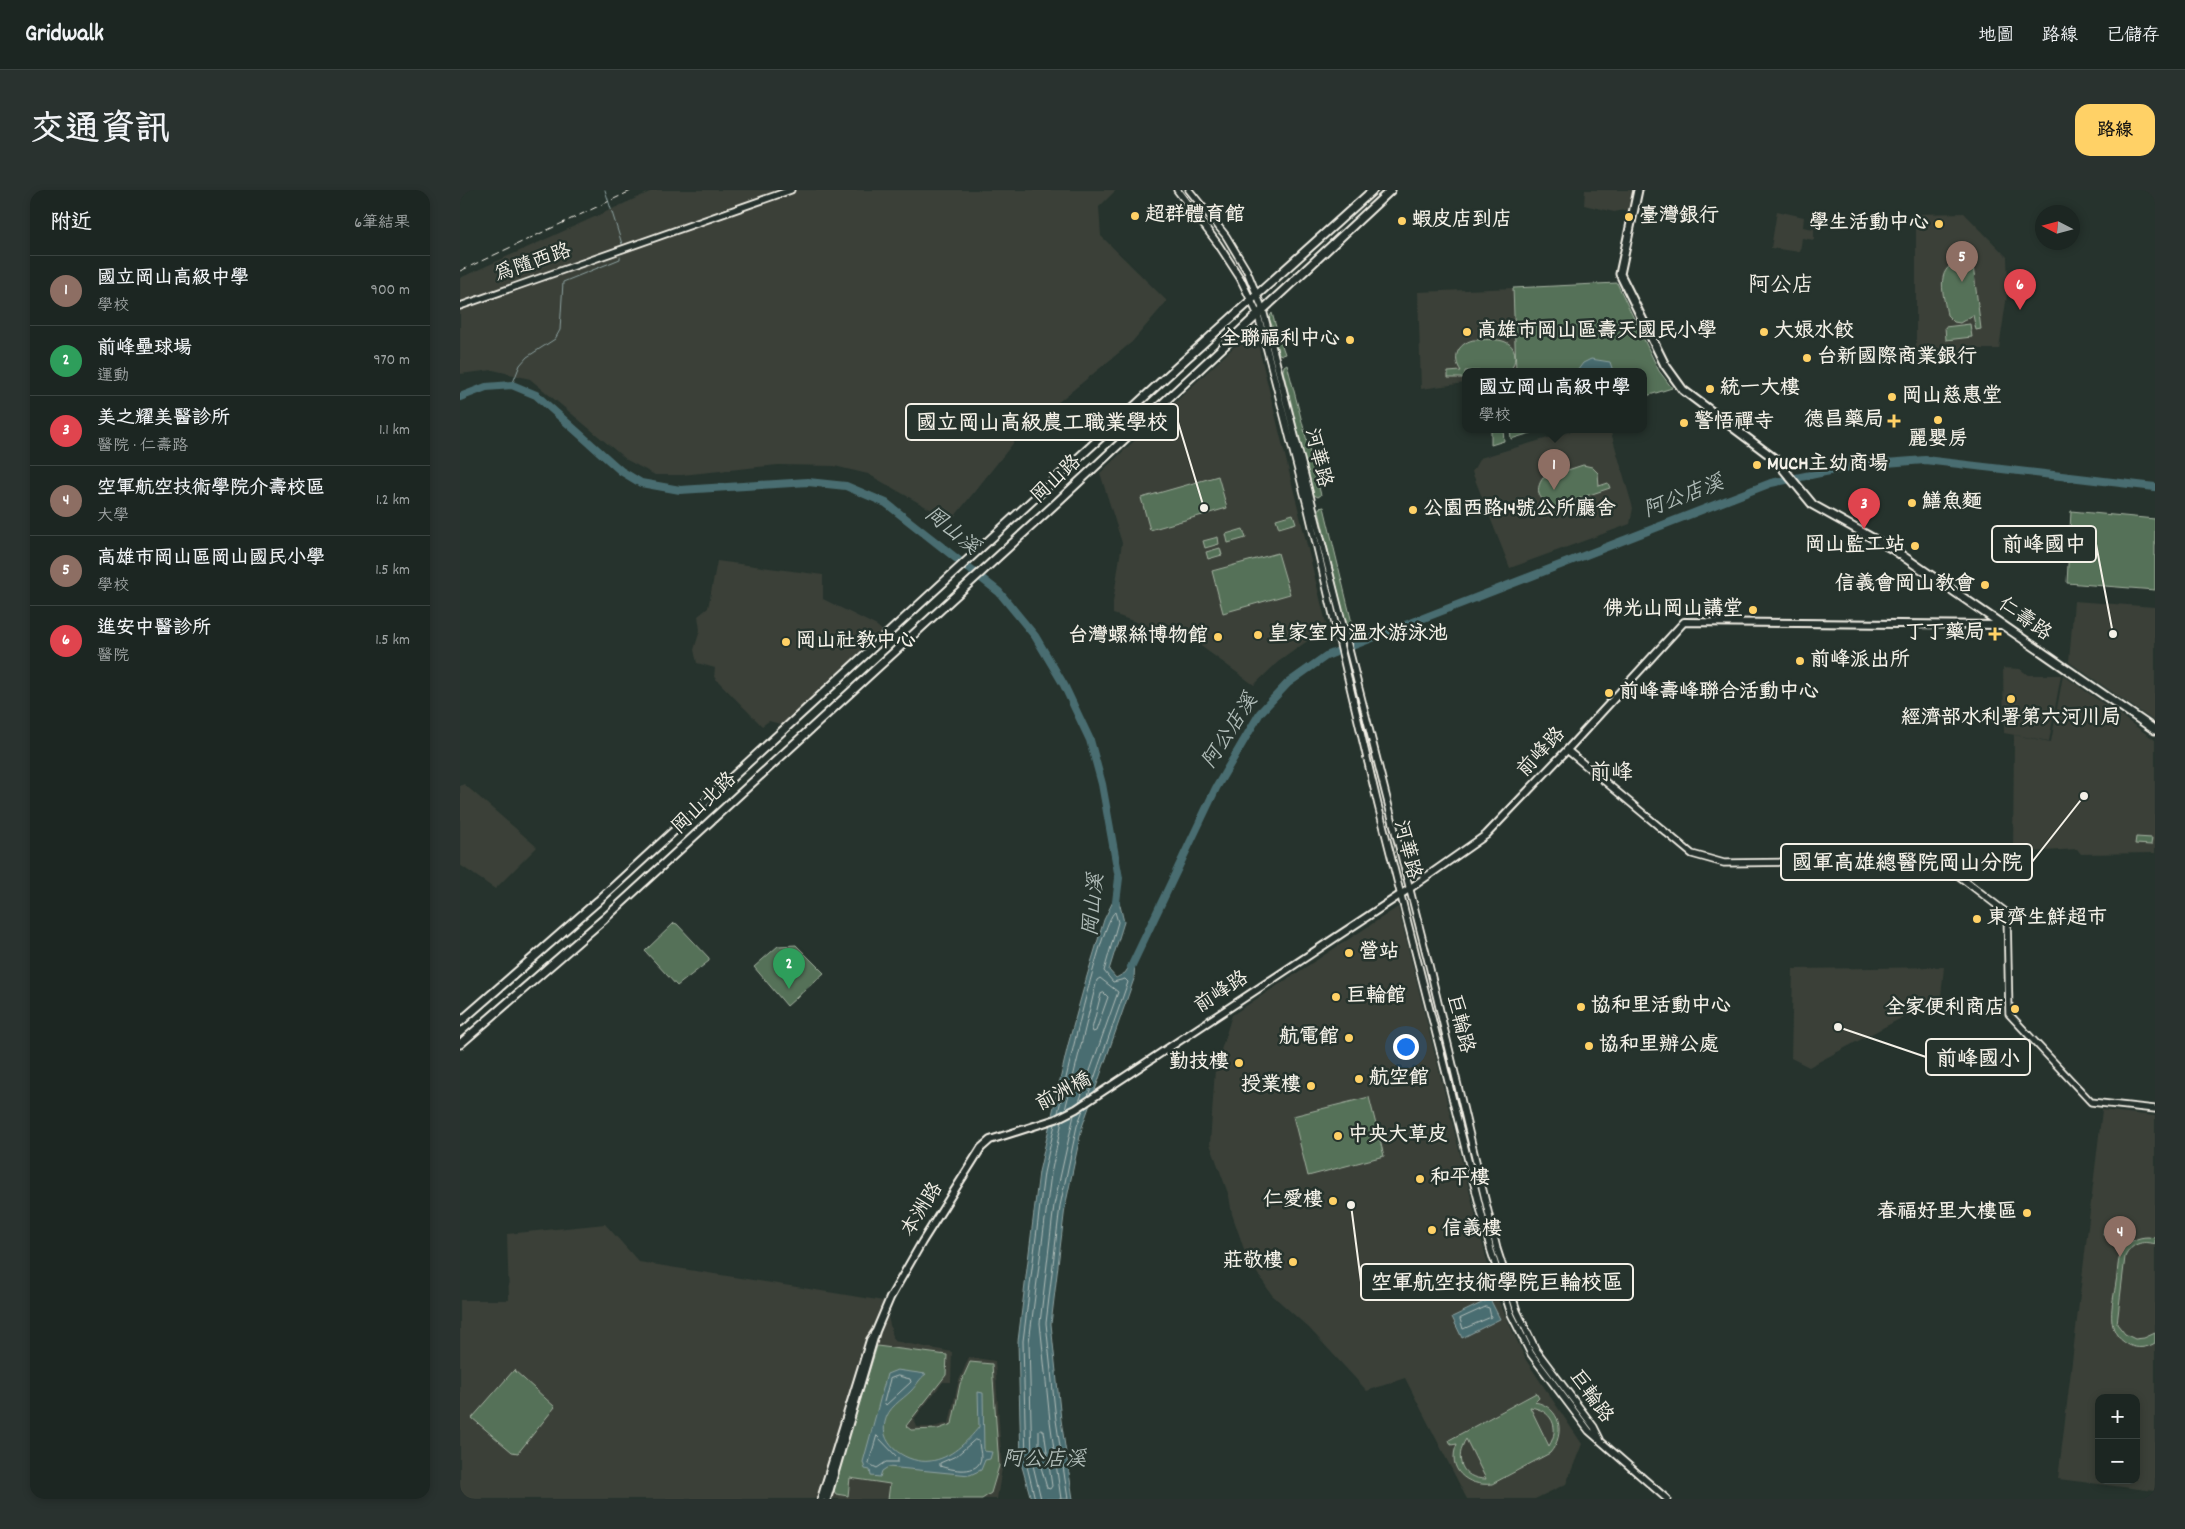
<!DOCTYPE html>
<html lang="zh-TW">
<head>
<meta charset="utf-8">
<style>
	:root { --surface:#1c2622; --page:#29322f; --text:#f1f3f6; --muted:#a0a5a5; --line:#3a4340; --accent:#ffd166 }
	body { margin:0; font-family:Dekko,"LXGW WenKai TC",sans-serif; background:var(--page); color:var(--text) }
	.controls { position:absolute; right:15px; bottom:15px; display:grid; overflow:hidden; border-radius:10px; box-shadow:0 2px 8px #0003 }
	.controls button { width:45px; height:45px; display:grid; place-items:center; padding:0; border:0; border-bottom:1px solid var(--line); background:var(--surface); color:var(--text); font:25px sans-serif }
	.compass { position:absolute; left:1575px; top:15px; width:45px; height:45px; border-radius:50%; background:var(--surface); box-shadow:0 2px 8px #0003; rotate:276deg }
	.you { position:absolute; left:945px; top:856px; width:18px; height:18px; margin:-12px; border:4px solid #fff; border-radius:50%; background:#1a73e8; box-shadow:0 0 0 8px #1a73e833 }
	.badge { display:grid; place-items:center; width:32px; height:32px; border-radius:50%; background:var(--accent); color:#fff; font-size:16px; font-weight:700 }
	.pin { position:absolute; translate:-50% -41px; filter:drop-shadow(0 1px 2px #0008) }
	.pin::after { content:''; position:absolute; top:26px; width:18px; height:15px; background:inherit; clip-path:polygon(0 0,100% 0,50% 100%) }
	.popup { position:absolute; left:1002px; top:178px; width:185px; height:65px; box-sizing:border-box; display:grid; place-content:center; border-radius:10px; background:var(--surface); filter:drop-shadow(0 1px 4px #0005); font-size:16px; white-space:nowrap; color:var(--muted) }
	.popup b { font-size:19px; color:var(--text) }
	.popup::after { content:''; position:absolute; left:50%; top:100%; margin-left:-10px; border:10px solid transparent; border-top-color:var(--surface) }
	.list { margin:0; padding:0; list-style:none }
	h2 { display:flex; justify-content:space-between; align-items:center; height:65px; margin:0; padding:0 20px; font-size:21px }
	h2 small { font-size:16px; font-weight:400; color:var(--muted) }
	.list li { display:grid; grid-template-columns:32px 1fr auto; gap:15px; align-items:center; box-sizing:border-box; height:70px; padding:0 20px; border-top:1px solid var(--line) }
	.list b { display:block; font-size:19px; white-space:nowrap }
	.list p { margin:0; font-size:16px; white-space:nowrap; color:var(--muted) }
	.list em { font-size:16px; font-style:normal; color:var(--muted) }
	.map { position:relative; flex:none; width:1695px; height:1309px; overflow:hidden; border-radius:15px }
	header { display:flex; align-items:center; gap:30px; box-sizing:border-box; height:70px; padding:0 25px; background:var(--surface); border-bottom:1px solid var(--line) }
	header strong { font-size:24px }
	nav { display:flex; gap:28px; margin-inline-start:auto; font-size:18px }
	.intro { display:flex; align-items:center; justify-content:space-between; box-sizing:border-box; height:120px; padding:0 30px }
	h1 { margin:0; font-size:35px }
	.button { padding:12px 22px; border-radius:15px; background:var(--accent); color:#111; font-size:18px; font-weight:700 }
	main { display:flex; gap:30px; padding:0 30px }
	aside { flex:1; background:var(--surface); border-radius:15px; box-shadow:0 2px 8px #0003 }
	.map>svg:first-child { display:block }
</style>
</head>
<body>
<header>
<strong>Gridwalk</strong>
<nav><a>地圖</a><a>路線</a><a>已儲存</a></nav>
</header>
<div class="intro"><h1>交通資訊</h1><a class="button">路線</a></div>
<main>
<aside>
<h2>附近<small>6筆結果</small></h2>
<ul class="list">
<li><span class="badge" style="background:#8d6e63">1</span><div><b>國立岡山高級中學</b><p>學校</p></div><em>900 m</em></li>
<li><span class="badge" style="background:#2e9e5b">2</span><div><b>前峰壘球場</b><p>運動</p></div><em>970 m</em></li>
<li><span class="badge" style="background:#e0444e">3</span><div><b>美之耀美醫診所</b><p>醫院 · 仁壽路</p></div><em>1.1 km</em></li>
<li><span class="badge" style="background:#8d6e63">4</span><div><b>空軍航空技術學院介壽校區</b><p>大學</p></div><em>1.2 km</em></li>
<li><span class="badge" style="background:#8d6e63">5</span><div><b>高雄市岡山區岡山國民小學</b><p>學校</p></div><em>1.5 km</em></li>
<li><span class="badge" style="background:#e0444e">6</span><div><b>進安中醫診所</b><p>醫院</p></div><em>1.5 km</em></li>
</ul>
</aside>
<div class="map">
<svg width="1695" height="1309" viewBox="0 0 1695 1309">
	<rect width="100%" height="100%" fill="#26332d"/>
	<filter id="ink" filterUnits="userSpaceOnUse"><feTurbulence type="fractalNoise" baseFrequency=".02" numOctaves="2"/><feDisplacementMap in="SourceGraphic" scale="10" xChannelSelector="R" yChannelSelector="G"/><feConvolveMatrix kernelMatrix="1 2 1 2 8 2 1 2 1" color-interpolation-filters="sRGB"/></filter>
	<g filter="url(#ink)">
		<path fill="#3a4038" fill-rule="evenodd" d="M194 0H656L639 17 641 46 707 111 672 152 563 241 491 331 408 284 374 276 318 275 222 285H195L167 270 70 189 33 180 0 184V88Z
			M1125 0H1174L1171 19 1154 22 1124 15Z
			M1317 21 1344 27 1343 37 1354 39V50L1342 48 1340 62 1311 58Z
			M1504 23 1547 67 1548 98 1539 159H1456V24Z
			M1053 98 1056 181H1005V193L961 199 958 102Z
			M794 138 867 437 818 472 794 495 738 454 653 424V412L662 353 640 283Z
			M1119 239H1150L1173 318 1170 334 1050 378 1012 282 1020 268Z
			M257 371 363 385V409L417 436 425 443 324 535 309 531 302 536 254 487 255 478 237 473 234 460 240 440 238 426 248 418Z
			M1614 411 1695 417V532L1609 472Z
			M1543 478 1560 479 1568 485H1601L1589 551 1544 543Z
			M1603 485 1695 550V663L1621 664 1617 659 1553 663 1554 545 1591 552Z
			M4 594 77 657 35 699 0 675V596Z
			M938 717 1035 1103 1066 1170 1122 1254 1106 1294 1075 1309H1007L945 1188 907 1201 849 1138 812 1105 787 1068 772 1024 769 1006 750 954 755 879 772 825Z
			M1484 777 1481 807 1349 877 1331 868 1333 779Z
			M1642 920 1695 926V1301L1598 1289ZM1639 1208H1676V1290H1639Z
			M145 1034 179 1072 424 1111 434 1151 492 1162 491 1192H483L454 1229 457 1237H473L489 1233 498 1193 509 1167 535 1171 542 1278 537 1309H0V1110H49L47 1044Z"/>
		<path fill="#547158" stroke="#a4b1a0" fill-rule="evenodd" d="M1512 68 1521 139 1516 140 1513 125 1500 133 1494 132 1487 125C1484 106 1474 79 1498 72L1507 75V69Z
			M1157 93 1199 181 1212 198 1183 207V181H1056L1053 98Z
			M812 123 818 144 816 146 809 128Z
			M1510 134 1512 147 1486 150 1485 137Z
			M819 147 825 164 822 165 819 164 815 151Z
			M1013 150C1027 150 1054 145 1055 166 1055 172 1053 177 1050 181H1005V188H988V182L1001 181C992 168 997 154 1013 150Z
			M827 174 861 305 858 307 854 305 823 181 824 176Z
			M1031 239H1043L1044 251 1031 255Z
			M1050 239H1084L1051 249Z
			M1123 275 1132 277 1138 283 1139 296 1148 293 1150 298 1079 322 1077 315 1086 312C1076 306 1077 296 1083 288Z
			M758 286 767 318 690 340 681 308Z
			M864 317 892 433 886 436 859 321V318Z
			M1611 321 1695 329V400L1607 393Z
			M833 324 836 333 819 338 816 329Z
			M783 339 786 348 768 353 766 344Z
			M758 347 759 354 745 358 743 351Z
			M760 358 762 365 748 369 746 362Z
			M818 363 830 404 763 423 752 381Z
			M1676 647 1692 648 1691 655 1675 654Z
			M214 733 217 734 249 768V771L217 796 185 761Z
			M336 755 364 783 327 816 294 777 318 756Z
			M909 907 924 966 848 986 833 926Z
			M1644 1039 1659 1040V1046L1643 1045Z
			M1688 1047 1695 1048V1054C1682 1050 1671 1054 1665 1067L1657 1134 1665 1144 1675 1149 1684 1148 1695 1143V1153C1687 1158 1677 1159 1669 1155 1643 1142 1653 1114 1656 1092 1658 1082 1657 1070 1662 1061 1668 1052 1677 1047 1688 1047Z
			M417 1156 487 1165 486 1185 446 1236 451 1240 478 1239 492 1234 500 1194 510 1172 532 1174 539 1276 531 1303 522 1309H428L430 1294 390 1288 388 1306 376 1304 373 1299Z
			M54 1180 95 1217 58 1263 52 1262 12 1228Z
			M1076 1203 1079 1208 1075 1212C1101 1217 1106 1244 1090 1263L1032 1294C1007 1297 986 1279 997 1254L991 1255 989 1250ZM1070 1217C1091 1220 1101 1237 1089 1256ZM1006 1249 1026 1289C1001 1289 994 1268 1006 1249Z"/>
		<path fill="#4a6d71" stroke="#8ea2a1" d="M1131 169 1150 172 1153 181H1117L1123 173Z
			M657 703 664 732 649 780 656 788 665 783 675 768 674 789 622 937 605 1017 591 1134 601 1230 613 1309H571L561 1273 558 1151 579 982 608 855 627 786 644 730Z
			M1030 1109 1040 1129 1002 1148 992 1127Z
			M437 1180 466 1184C459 1189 457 1195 451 1201 441 1211 428 1217 425 1232 419 1256 449 1274 470 1271 490 1269 507 1252 519 1237L518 1202 523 1203 524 1261 532 1262 530 1269 525 1270 521 1280 510 1285 428 1277 422 1281 420 1287 411 1286 410 1280 405 1279 403 1272 427 1184Z"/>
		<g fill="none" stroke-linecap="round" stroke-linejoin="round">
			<path stroke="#b0bcb8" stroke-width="1" d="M644 803 648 807 636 841 633 842 632 839 641 804Z
				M605 920 637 790 640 788 658 802 619 912
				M598 923C604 897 641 731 655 722L658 732 644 781 653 792 665 789 668 792 628 906
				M1026 1117 1029 1118 1031 1127 1003 1139 1000 1129Z
				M438 1186 450 1189 451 1192 426 1215 424 1212 430 1189Z
				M581 1239 584 1241 592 1296 590 1299 587 1298 579 1270V1241Z
				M417 1246 438 1268V1272H426L417 1278 409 1274Z
				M515 1250 519 1251C519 1256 521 1263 521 1267 520 1286 491 1280 480 1276V1273L496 1266Z
				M575 1309 566 1272 563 1151 584 983 595 934
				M581 1309 572 1271 569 1152 591 984 602 931
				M601 1309 590 1231 580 1133 594 1015 614 925
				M608 1309 596 1230 586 1133 600 1016 617 936 623 920"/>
			<path stroke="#8ea2a1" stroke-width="1" d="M145 0 162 54
				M52 195 60 175 67 167 95 149 100 140 103 92 160 69V67"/>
			<path stroke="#4a6d71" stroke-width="8" d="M0 207 26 197 52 195 76 205 161 281 181 293 220 300 348 292 386 296 426 313 539 402 575 446 604 495 630 550 642 594 659 688 656 712
				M671 777 756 598 800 523 828 493 866 466 1311 293 1399 275 1465 270 1695 297"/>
			<g stroke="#f4f1e8" stroke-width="9">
				<path id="tertiary" d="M717 0 758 54 780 88 798 125 847 315 918 615 1031 1061 1051 1124 1071 1164 1129 1241 1207 1309
					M729 0 766 46 787 81 803 120 969 775 1037 1059 1057 1121 1076 1160 1134 1237 1140 1249
					M0 116 331 0
					M1107 560 1232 664 1264 673 1478 670 1547 723 1549 824 1631 912 1695 919"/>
			</g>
			<g stroke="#f4f1e8" stroke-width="10">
				<path id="secondary" d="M361 1309 410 1150 416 1141
					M367 1309 416 1141 430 1108 462 1052 521 958 530 950 596 929 616 919 949 699 1026 645 1107 560 1224 432 1543 435"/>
			</g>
			<g stroke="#f4f1e8" stroke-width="11">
				<path id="primary" d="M1178 0 1160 84 1205 175 1223 200 1315 269 1353 315 1434 360 1695 540
					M0 832 138 711 717 177 913 0
					M0 854 144 729 593 316 931 0"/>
			</g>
			<use href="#tertiary" stroke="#26332d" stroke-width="5.5"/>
			<use href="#secondary" stroke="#26332d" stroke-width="6"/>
			<use href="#primary" stroke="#26332d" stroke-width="7"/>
			<path stroke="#f4f1e8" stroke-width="1" stroke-dasharray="8 4" stroke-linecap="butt" d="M0 81 173 0"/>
		</g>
	</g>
	<g fill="#ffd166" stroke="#26332d" stroke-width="2">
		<circle cx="675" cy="26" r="5"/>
		<circle cx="1169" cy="27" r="5"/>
		<circle cx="942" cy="31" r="5"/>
		<circle cx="1479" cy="34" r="5"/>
		<circle cx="1007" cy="142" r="5"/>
		<circle cx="1304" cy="142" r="5"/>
		<circle cx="890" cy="150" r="5"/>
		<circle cx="1347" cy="168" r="5"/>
		<circle cx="1250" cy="199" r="5"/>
		<circle cx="1432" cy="207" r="5"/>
		<circle cx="1478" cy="230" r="5"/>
		<path d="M1431.5 223.5h5v5h5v5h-5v5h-5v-5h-5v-5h5z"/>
		<circle cx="1224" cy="233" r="5"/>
		<circle cx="1297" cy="275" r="5"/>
		<circle cx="1452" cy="313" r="5"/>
		<circle cx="953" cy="320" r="5"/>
		<circle cx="1455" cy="356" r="5"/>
		<circle cx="1525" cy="395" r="5"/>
		<circle cx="1293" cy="420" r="5"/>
		<path d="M1532.5 436.5h5v5h5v5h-5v5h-5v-5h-5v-5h5z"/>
		<circle cx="798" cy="445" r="5"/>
		<circle cx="758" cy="447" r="5"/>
		<circle cx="326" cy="452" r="5"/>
		<circle cx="1340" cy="471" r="5"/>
		<circle cx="1149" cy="503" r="5"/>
		<circle cx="1551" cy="509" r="5"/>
		<circle cx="1517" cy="729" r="5"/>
		<circle cx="889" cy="763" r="5"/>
		<circle cx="876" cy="807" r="5"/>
		<circle cx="1121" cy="817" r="5"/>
		<circle cx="1555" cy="819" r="5"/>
		<circle cx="889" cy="848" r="5"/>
		<circle cx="1129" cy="856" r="5"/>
		<circle cx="779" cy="873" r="5"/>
		<circle cx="899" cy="889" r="5"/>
		<circle cx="851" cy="896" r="5"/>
		<circle cx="878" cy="946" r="5"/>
		<circle cx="960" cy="989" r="5"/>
		<circle cx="873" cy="1011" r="5"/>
		<circle cx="1567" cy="1023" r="5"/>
		<circle cx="972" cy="1040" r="5"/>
		<circle cx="833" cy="1072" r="5"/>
	</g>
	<g text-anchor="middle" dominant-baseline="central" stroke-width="5" stroke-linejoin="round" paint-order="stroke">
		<g font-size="20" font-weight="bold" fill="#f4f1e8" stroke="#26332d" text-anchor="start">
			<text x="685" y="26">超群體育館</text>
			<text x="1179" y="27">臺灣銀行</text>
			<text x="952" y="31">蝦皮店到店</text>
			<text x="1469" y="34" text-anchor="end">學生活動中心</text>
			<text x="1017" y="142">高雄市岡山區壽天國民小學</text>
			<text x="1314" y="142">大娘水餃</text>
			<text x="880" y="150" text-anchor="end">全聯福利中心</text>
			<text x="1357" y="168">台新國際商業銀行</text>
			<text x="1260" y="199">統一大樓</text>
			<text x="1442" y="207">岡山慈惠堂</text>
			<text x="1424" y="231" text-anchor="end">德昌藥局</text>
			<text x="1234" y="233">警悟禪寺</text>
			<text x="1478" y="250" text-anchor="middle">麗嬰房</text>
			<text x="1307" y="275">MUCH主幼商場</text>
			<text x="1462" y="313">鱔魚麵</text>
			<text x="963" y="320">公園西路14號公所廳舍</text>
			<text x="1445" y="356" text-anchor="end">岡山監工站</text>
			<text x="1515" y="395" text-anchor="end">信義會岡山教會</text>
			<text x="1283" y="420" text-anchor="end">佛光山岡山講堂</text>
			<text x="1525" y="444" text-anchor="end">丁丁藥局</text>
			<text x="808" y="445">皇家室內溫水游泳池</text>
			<text x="748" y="447" text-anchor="end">台灣螺絲博物館</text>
			<text x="336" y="452">岡山社教中心</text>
			<text x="1350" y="471">前峰派出所</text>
			<text x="1159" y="503">前峰壽峰聯合活動中心</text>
			<text x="1551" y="529" text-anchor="middle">經濟部水利署第六河川局</text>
			<text x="1527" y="729">東齊生鮮超市</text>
			<text x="899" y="763">營站</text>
			<text x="886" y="807">巨輪館</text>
			<text x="1131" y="817">協和里活動中心</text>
			<text x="1545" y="819" text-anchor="end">全家便利商店</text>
			<text x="879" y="848" text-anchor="end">航電館</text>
			<text x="1139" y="856">協和里辦公處</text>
			<text x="769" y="873" text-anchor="end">勤技樓</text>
			<text x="909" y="889">航空館</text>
			<text x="841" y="896" text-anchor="end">授業樓</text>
			<text x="888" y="946">中央大草皮</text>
			<text x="970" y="989">和平樓</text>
			<text x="863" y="1011" text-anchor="end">仁愛樓</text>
			<text x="1557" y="1023" text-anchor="end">春福好里大樓區</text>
			<text x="982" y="1040">信義樓</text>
			<text x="823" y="1072" text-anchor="end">莊敬樓</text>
		</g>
		<g font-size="20" fill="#f4f1e8" stroke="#26332d">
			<text transform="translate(73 74) rotate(-19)">為隨西路</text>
			<text transform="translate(857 268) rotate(76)">河華路</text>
			<text transform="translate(597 290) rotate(-43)">岡山路</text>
			<text transform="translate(1564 430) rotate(35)">仁壽路</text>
			<text transform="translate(1082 563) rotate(-47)">前峰路</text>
			<text transform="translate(245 614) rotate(-43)">岡山北路</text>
			<text transform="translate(946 660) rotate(76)">河華路</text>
			<text transform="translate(762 803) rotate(-33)">前峰路</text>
			<text transform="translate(999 834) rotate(76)">巨輪路</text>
			<text transform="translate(604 903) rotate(-28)">前洲橋</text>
			<text transform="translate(463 1020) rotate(-58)">本洲路</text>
			<text transform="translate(1130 1207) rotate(54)">巨輪路</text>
		</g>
		<g font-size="21" font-style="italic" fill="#b0bcb8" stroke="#26332d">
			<text transform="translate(1224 308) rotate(-21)">阿公店溪</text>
			<text transform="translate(491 342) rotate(39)">岡山溪</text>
			<text transform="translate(771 542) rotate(-57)">阿公店溪</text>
			<text transform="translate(635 715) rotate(-84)">岡山溪</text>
			<text x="584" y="1271">阿公店溪</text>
		</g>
		<g font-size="22" fill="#f4f1e8" stroke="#26332d">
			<text x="1321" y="96">阿公店</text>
			<text x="1151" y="584">前峰</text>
		</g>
	</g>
	<path fill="none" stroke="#f4f1e8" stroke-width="2" d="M744 318L718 232M1653 444L1636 354M1624 606L1572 672M1378 837L1466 867M891 1015L901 1092"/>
	<g fill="#f4f1e8" stroke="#26332d" stroke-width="2">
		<circle cx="744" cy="318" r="5"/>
		<circle cx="1653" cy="444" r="5"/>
		<circle cx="1624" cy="606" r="5"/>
		<circle cx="1378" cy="837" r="5"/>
		<circle cx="891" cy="1015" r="5"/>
	</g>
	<g fill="#26332d" stroke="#f4f1e8" stroke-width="2">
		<rect x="446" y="214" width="272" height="36" rx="5"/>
		<rect x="1532" y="336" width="104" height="36" rx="5"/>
		<rect x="1321" y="654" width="251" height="36" rx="5"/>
		<rect x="1466" y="849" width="104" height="36" rx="5"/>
		<rect x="901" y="1074" width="272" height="36" rx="5"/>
	</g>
	<g font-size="21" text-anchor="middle" font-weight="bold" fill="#f4f1e8">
		<text x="582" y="239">國立岡山高級農工職業學校</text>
		<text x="1584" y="361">前峰國中</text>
		<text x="1447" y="679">國軍高雄總醫院岡山分院</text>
		<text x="1518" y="875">前峰國小</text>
		<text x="1037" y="1099">空軍航空技術學院巨輪校區</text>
	</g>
</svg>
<div class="controls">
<button>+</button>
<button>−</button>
</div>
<svg class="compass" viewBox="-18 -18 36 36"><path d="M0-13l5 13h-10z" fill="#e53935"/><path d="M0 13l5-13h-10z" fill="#a0a5a5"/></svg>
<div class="you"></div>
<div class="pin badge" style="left:1094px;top:300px;background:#8d6e63">1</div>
<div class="popup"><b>國立岡山高級中學</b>學校</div>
<div class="pin badge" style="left:329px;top:799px;background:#2e9e5b">2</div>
<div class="pin badge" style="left:1404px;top:339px;background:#e0444e">3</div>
<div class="pin badge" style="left:1660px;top:1067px;background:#8d6e63">4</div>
<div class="pin badge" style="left:1502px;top:92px;background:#8d6e63">5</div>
<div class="pin badge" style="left:1560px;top:120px;background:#e0444e">6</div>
</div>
</main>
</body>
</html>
